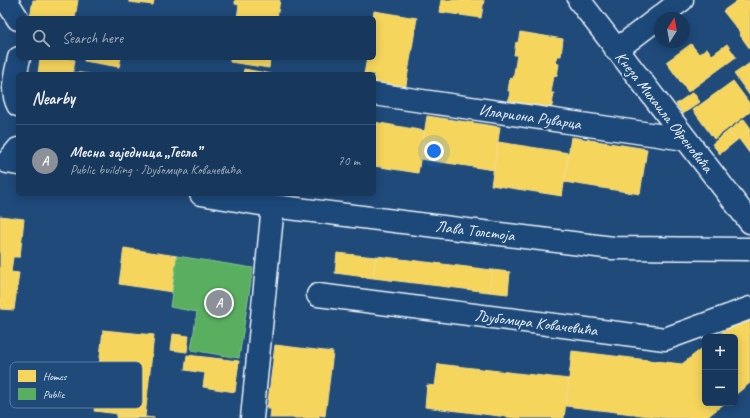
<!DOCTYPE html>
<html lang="en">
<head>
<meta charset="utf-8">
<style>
	:root { --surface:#17385c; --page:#203f62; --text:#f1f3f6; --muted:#9eacbb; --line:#365272; --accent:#8c9099 }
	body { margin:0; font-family:Caveat,sans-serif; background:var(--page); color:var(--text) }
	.controls { position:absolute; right:12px; bottom:12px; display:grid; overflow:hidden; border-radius:6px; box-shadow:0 2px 10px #0003 }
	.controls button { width:36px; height:36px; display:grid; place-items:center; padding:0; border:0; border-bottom:1px solid var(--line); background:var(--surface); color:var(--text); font:20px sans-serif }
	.compass { position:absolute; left:654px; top:12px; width:36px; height:36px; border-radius:50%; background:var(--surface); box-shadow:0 2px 10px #0003; rotate:11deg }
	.you { position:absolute; left:434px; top:151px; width:14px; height:14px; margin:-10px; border:3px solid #fff; border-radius:50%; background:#1a73e8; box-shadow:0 0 0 6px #1a73e833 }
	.badge { display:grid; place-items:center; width:26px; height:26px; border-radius:50%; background:var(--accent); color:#fff; font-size:13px; font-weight:700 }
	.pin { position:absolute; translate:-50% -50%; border:2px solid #fff; box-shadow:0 1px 4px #0006 }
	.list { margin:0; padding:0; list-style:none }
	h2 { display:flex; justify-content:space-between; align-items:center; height:52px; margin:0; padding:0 16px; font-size:17px }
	h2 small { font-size:13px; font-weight:400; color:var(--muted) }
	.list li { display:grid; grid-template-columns:26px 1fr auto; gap:12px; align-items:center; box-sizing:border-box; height:72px; padding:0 16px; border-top:1px solid var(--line) }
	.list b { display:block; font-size:15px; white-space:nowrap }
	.list p { margin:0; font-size:13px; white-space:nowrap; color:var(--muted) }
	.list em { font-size:13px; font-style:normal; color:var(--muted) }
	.icon { flex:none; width:22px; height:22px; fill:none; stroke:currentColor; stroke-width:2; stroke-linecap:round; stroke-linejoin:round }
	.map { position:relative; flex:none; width:750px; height:418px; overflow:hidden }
	.search { position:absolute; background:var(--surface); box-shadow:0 2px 10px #0003; left:16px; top:16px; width:360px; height:44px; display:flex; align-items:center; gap:10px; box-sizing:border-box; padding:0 14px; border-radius:6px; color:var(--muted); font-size:15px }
	.panel { position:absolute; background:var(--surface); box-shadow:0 2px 10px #0003; left:16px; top:72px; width:360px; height:124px; border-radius:6px }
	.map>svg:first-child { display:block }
</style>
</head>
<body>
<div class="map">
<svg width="750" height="418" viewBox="0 0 750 418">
	<rect width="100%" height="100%" fill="#1f4a7a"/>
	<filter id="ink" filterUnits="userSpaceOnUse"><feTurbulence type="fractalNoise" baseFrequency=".025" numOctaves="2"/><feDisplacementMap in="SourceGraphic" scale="8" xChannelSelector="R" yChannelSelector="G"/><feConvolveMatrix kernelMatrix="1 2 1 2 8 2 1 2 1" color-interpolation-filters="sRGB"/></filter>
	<g filter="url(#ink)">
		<path fill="#f6d55c" stroke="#f2dd8b" d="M33 0H78L75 18H30Z
			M129 0H154L153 5 129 2Z
			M235 0H280L277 18H237L239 5 235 4Z
			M441 0H484L481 18 439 12Z
			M738 0H750V49L740 35 741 34 723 11Z
			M374 11 417 18 405 91 374 86V74H364L367 58H374L373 18Z
			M520 32 563 39 561 56H557L556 63 559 64 557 76 554 75 551 93H554L551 112 508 105 510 91H508L510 78 513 79 517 55H514L516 42 518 43Z
			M691 44 699 54 707 48 712 55 727 44 736 57 688 92 666 62Z
			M40 58H64L75 60 73 72 89 74H38Z
			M84 58H121L119 67 84 61Z
			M230 58H270L269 68 230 62Z
			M750 63V96L734 74Z
			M244 69 272 74H243Z
			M733 81 750 104V112L714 139 693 110Z
			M693 92 700 102 683 114 676 104Z
			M427 116 500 127 494 170 420 159Z
			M744 119 750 127V130L736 141 728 131Z
			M374 122 425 131 418 173 374 166Z
			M750 130V154L739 139Z
			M728 131 736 141 720 154 712 144Z
			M571 137 647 149 640 194 564 182Z
			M498 142 569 153 562 196 491 185Z
			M0 216 24 219 20 257H13L11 272 19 273 14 310 0 309Z
			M124 248 177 256 172 292 119 284Z
			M337 253 376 257 373 278 335 273Z
			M376 256 492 270 489 292 373 278Z
			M492 270 510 272 508 294 489 292Z
			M745 315 750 321V383L735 395V337H716Z
			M103 330 154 335 145 417 94 411Z
			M173 334 189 336 187 352 171 350Z
			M275 345 333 352 325 416 319 415V418H270L271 409H267Z
			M705 346V403H725L706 418H666L566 406 572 351 682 364Z
			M187 355 239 361 235 392 203 387 205 373 185 370Z
			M438 364 569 379 564 418H516L425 407 427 385 435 386Z
			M117 414 145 417 155 418H116Z"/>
		<path fill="#5aae61" stroke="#85c28e" d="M177 256 253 268 239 358 191 350 197 312 170 307Z"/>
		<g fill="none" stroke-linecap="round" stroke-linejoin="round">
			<g stroke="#e8f1f8" stroke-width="25">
				<path id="minor" d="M6 0 18 19
					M579 0 750 222
					M616 50 682 0
					M374 94 685 139
					M18 105C10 90 16 73 19 58
					M18 149 7 162 18 164
					M201 194 273 206 613 248 750 249
					M318 295 665 339 750 308
					M252 418 273 206"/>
			</g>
			<use href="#minor" stroke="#1f4a7a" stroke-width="22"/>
		</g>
	</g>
	<g text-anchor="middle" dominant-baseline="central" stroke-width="4" stroke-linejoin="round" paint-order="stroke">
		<g font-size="16" fill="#e8f1f8" stroke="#1f4a7a">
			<text transform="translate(664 112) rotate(52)">Кнеза Михаила Обреновића</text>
			<text transform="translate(530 117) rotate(8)">Илариона Руварца</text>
			<text transform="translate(475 231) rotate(7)">Лава Толстоја</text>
			<text transform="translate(536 323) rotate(7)">Љубомира Ковачевића</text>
		</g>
	</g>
	<rect x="10" y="362" width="132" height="46" rx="6" fill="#1f4a7a" stroke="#5b7ca0" stroke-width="1"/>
	<rect x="18" y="370" width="18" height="12" fill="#f6d55c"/>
	<rect x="18" y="388" width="18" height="12" fill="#5aae61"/>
	<g font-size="11" fill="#e8f1f8">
		<text x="43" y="380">Homes</text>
		<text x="43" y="398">Public</text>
	</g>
</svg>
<div class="controls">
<button>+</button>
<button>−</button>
</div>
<svg class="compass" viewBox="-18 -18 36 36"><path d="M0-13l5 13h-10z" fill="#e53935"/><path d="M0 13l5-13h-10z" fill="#9eacbb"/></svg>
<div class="you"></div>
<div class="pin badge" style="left:219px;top:303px">A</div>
<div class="search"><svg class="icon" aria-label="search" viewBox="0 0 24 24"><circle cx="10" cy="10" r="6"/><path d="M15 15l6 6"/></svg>Search here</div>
<section class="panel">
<h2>Nearby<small></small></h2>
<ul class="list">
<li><span class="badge">A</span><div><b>Месна заједница „Тесла”</b><p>Public building · Љубомира Ковачевића</p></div><em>70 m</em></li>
</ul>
</section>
</div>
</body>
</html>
